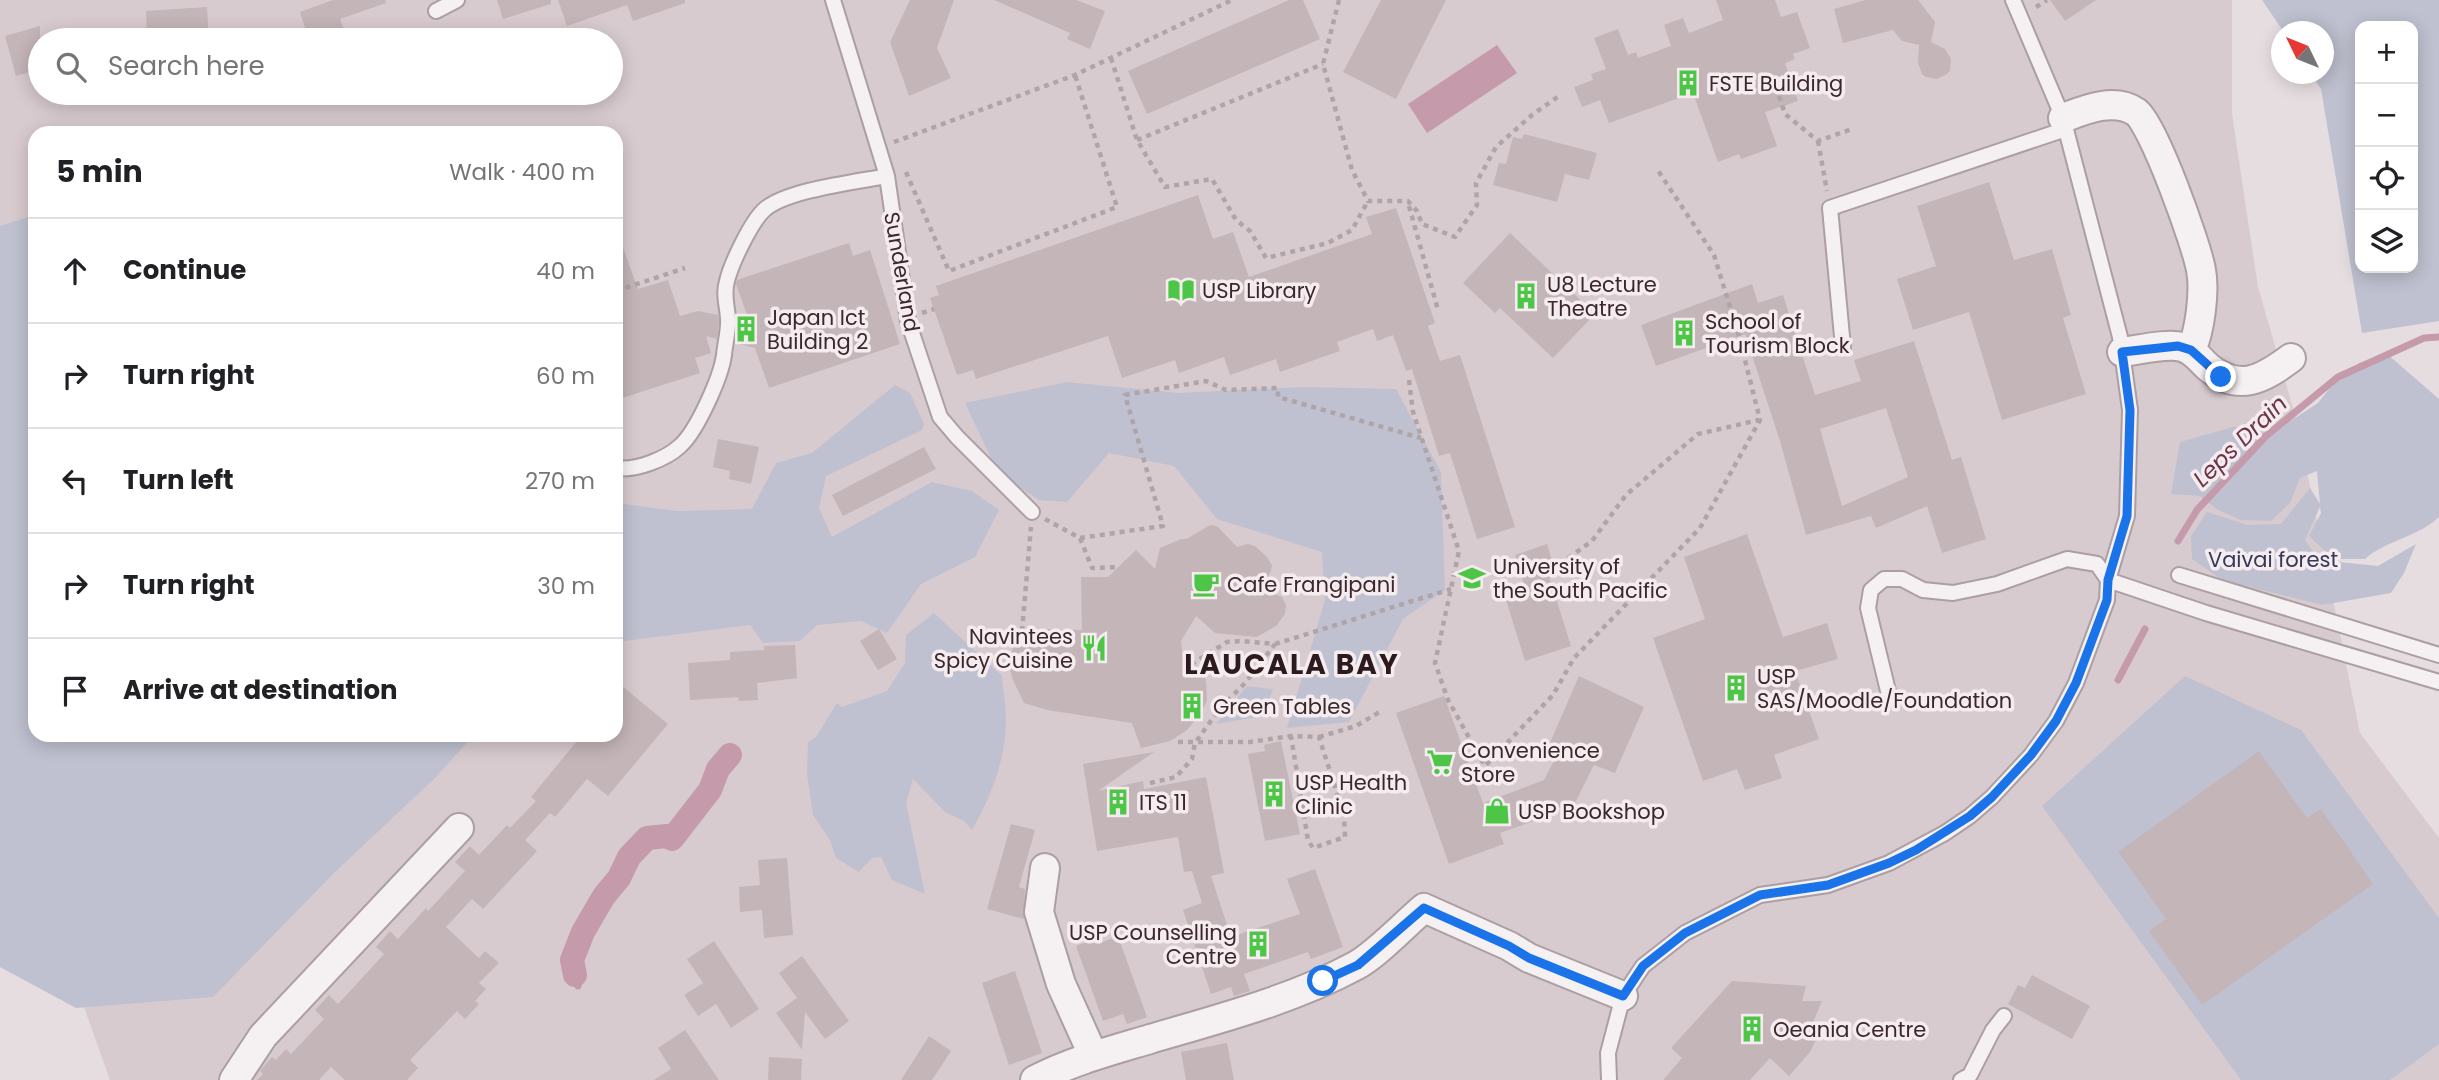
<!DOCTYPE html>
<html lang="en">
<head>
<meta charset="utf-8">
<style>
	:root { --surface:#fff; --page:#f6f6f6; --text:#202124; --muted:#757577; --line:#e0e0e0 }
	body { margin:0; font-family:Poppins,sans-serif; background:var(--page); color:var(--text) }
	.controls { position:absolute; right:21px; top:21px; display:grid; overflow:hidden; border-radius:14px; box-shadow:0 4px 18px #0003 }
	.controls button { width:63px; height:63px; display:grid; place-items:center; padding:0; border:0; border-bottom:2px solid var(--line); background:var(--surface); color:var(--text); font:35px sans-serif }
	.compass { position:absolute; left:2271px; top:21px; width:63px; height:63px; border-radius:50%; background:var(--surface); box-shadow:0 4px 18px #0003; rotate:313deg }
	.stop { position:absolute; width:21px; height:21px; margin:-16px; border:5px solid #1a73e8; border-radius:50%; background:#fff }
	.stop.end { background:#1a73e8; border-color:#fff; box-shadow:0 2px 7px #0008 }
	.list { margin:0; padding:0; list-style:none }
	h2 { display:flex; justify-content:space-between; align-items:center; height:91px; margin:0; padding:0 28px; font-size:30px }
	h2 small { font-size:23px; font-weight:400; color:var(--muted) }
	.list li { display:grid; grid-template-columns:46px 1fr auto; gap:21px; align-items:center; box-sizing:border-box; height:105px; padding:0 28px; border-top:2px solid var(--line) }
	.list b { display:block; font-size:26px; white-space:nowrap }
	.list em { font-size:23px; font-style:normal; color:var(--muted) }
	.icon { flex:none; width:38px; height:38px; fill:none; stroke:currentColor; stroke-width:2; stroke-linecap:round; stroke-linejoin:round }
	.map { position:relative; flex:none; width:2439px; height:1080px; overflow:hidden }
	.search { position:absolute; background:var(--surface); box-shadow:0 4px 18px #0003; left:28px; top:28px; width:595px; height:77px; display:flex; align-items:center; gap:18px; box-sizing:border-box; padding:0 24px; border-radius:38px; color:var(--muted); font-size:26px }
	.panel { position:absolute; background:var(--surface); box-shadow:0 4px 18px #0003; left:28px; top:126px; width:595px; height:616px; border-radius:21px }
	.map>svg:first-child { display:block }
</style>
</head>
<body>
<div class="map">
<svg width="2439" height="1080" viewBox="0 0 2439 1080">
	<rect width="100%" height="100%" fill="#e6dde0"/>
	<path fill="#d8cbcf" fill-rule="evenodd" d="M0 0H2232V114L2258 287 2297 422 2360 733 2439 838V1080H110L6 789 0 787ZM40 40H611V93H40ZM35 133H616V735H35Z"/>
	<path fill="#bfc1d0" fill-rule="evenodd" d="M2262 0H2439V321L2362 333 2321 89 2311 74H2324V32L2283 31ZM2413 26V268H2360V26Z
		M35 215V521L31 527 35 547V735H474L434 779 335 872 213 997 76 1008 0 967V226Z
		M2386 353 2439 399V517C2418 537 2387 540 2365 559H2333L2309 536 2321 513 2320 507 2305 540 2319 560 2378 566 2416 544 2404 573 2391 593 2322 605 2222 580 2192 559 2191 536 2207 512 2248 525 2281 524 2310 488 2320 504 2317 471 2300 478 2290 503 2271 521 2241 520 2218 510 2200 496 2171 494 2180 442 2233 427 2286 424 2318 403 2330 388 2359 363Z
		M1067 382 1178 393 1303 387 1396 389 1441 472 1445 590 1403 619 1349 722 1287 728 1325 600 1322 552 1217 519 1174 466 1109 453 1067 502 1039 500 998 473 965 403Z
		M895 385 910 393 924 424 922 430 826 476 819 508 832 537 932 482 972 491 999 510 975 557 921 584 887 633 861 621 817 625 800 641 763 643 750 625 616 642V503L677 511 752 509 776 463 812 453Z
		M934 613 1002 676C1003 690 1006 706 1006 720 1006 759 991 797 972 830L964 821 945 812 913 779 906 803 925 894 892 880 881 857 872 858 859 872 836 858 830 840 813 815 807 774 808 742 816 737 837 703 842 707 887 691 905 663 906 635Z
		M2185 676 2301 730 2439 918V1044L2390 1080H2241L2042 806Z
		M1247 686 1273 689 1263 716 1216 724Z"/>
	<path fill="#c59aaa" d="M1497 45 1517 73 1427 133 1408 104Z"/>
	<g fill="none" stroke-linecap="round" stroke-linejoin="round">
		<path stroke="#c59aaa" stroke-width="7" d="M2178 541 2197 510 2266 436 2338 377 2424 338 2439 337
			M2118 680 2145 629
			M575 975 578 986"/>
		<path stroke="#c59aaa" stroke-width="24" d="M575 975 572 960 583 932 604 896 619 878 629 857 647 838 667 836 672 839 710 790 718 769 730 755"/>
	</g>
	<path fill="#c3b5b8" fill-rule="evenodd" d="M333 0H385L386 3 340 19 348 40H309L300 12Z
		M497 0H551V4L503 19Z
		M558 0H685V3L633 21 627 5 567 26Z
		M910 0H954L937 48 951 78 909 96 890 42Z
		M994 0H1076L1105 11 1090 49 1067 39 1070 33Z
		M1289 0H1303L1320 39 1147 114 1128 71Z
		M1381 0H1446L1396 99 1343 72Z
		M1716 0H1775L1781 17 1797 12 1810 48 1793 54 1795 59 1785 63 1798 101 1765 112 1777 146 1741 159 1739 154 1718 162 1693 93 1609 123 1600 100 1582 107 1574 87 1593 80 1591 74 1606 69 1594 38 1618 29 1628 55 1636 52 1638 58 1671 46 1664 25 1683 18 1689 33 1723 20Z
		M1866 0H1918L1935 22 1931 42 1945 49 1951 59 1950 70 1947 74 1937 79 1926 77 1922 74 1918 63 1919 45 1902 41 1893 30 1843 43 1834 9Z
		M2050 0H2096L2065 21Z
		M207 7 209 40H147L146 11Z
		M40 26V69L16 76 5 36Z
		M1524 134 1597 153 1589 180 1565 174 1557 202 1493 185 1499 163 1506 164 1513 137 1522 139Z
		M1989 182 2014 260 2052 249 2071 315 2063 318 2086 394 2002 420 1969 312 1913 330 1897 279 1936 266 1917 206Z
		M1198 195 1213 239 1233 232 1249 277 1372 234 1366 217 1396 208 1435 323 1428 326 1440 361 1460 355 1515 527 1477 539 1450 453 1439 456 1412 369 1406 371 1393 335 1377 341 1373 329 1337 342 1340 351 1280 372 1276 359 1230 375 1224 357 1179 373 1175 360 1122 378 1108 336 976 379 973 370 957 375 930 298 939 295 936 286Z
		M1510 233 1595 314 1553 358 1500 308 1495 313 1463 283Z
		M616 234H618L638 289 668 280 680 316 698 311 718 315 719 322 717 339 706 336 711 353 695 358 700 373 616 400Z
		M849 243 853 256 870 250 900 344 769 388 755 348 735 343 738 319 749 321 736 284 737 280Z
		M1752 284 1758 303 1783 295 1815 395 1861 381 1854 360 1914 341 1952 460 1961 457 1986 539 1942 553 1927 506 1876 528 1871 516 1806 535 1780 441 1745 334 1656 366 1641 325ZM1886 408 1908 477 1842 506 1820 429Z
		M718 439 759 447 751 484 729 479 730 471 713 467Z
		M924 447 936 469 843 516 832 495Z
		M1210 525 1217 526 1237 547 1248 544 1255 546 1267 557 1272 565 1271 571 1262 589 1282 597 1286 605 1285 614 1276 626 1257 637 1215 633 1196 616 1181 641 1184 669 1202 666 1206 682 1207 701 1200 714 1187 730 1170 741 1141 748 1132 723 1047 710 1024 703 1012 678 1009 660 1013 647 1023 639 1045 629 1082 630 1081 577H1108L1136 550 1155 569 1160 548 1181 539H1187Z
		M1747 534 1783 637 1827 623 1838 659 1795 671 1819 739 1774 755 1782 778 1745 790 1737 769 1703 781 1653 638 1705 619 1684 557Z
		M1547 544 1556 574 1549 576 1571 646 1525 661 1505 597 1526 590 1515 555Z
		M879 629 897 659 878 670 860 641Z
		M795 645 797 678 757 683 758 700 739 701 738 697 690 700 688 663 730 660V652L764 650V646Z
		M1579 676 1644 707 1615 773 1594 765 1575 803 1547 813 1548 816 1500 833 1504 844 1449 864 1396 713 1444 696 1483 803 1544 780 1559 751 1549 745Z
		M616 681 668 724 608 796 587 779 555 817 550 813 525 840 537 851 483 909 472 899 446 927 479 958 485 951 499 963 479 983 486 989 475 1001 479 1004 465 1019 457 1011 410 1060 418 1068 407 1080H345L331 1067 319 1080H257L263 1074 260 1071 272 1057 276 1060 286 1049 291 1054 324 1019 315 1010 329 995 338 1004 374 965 384 954 376 947 390 931 398 939 426 908 428 911 465 871 455 862 470 846 479 855 507 825 510 828 536 801 531 797 582 735H616Z
		M1281 741 1300 834 1265 841 1248 754 1265 751 1264 745Z
		M2259 751 2307 818 2321 809 2373 884 2202 1005 2149 931 2166 919 2118 852Z
		M1154 752 1098 791 1143 781 1144 789 1206 777 1224 873 1211 876 1231 937 1300 914 1287 879 1315 869 1343 947 1311 959 1308 952 1244 974 1250 991 1234 996 1231 987 1211 994 1183 910 1202 903 1192 871 1184 872 1178 837 1097 851 1083 764Z
		M1011 824 1035 830 1019 887 1025 889 1024 919 987 909Z
		M787 858 793 935 764 938 762 910 740 912 739 887 760 885 758 860Z
		M1118 936 1147 1017 1127 1024 1123 1014 1103 1021 1076 946 1098 938 1100 943Z
		M714 941 759 1009 731 1028 716 1004 698 1016 684 995 703 983 687 959Z
		M802 956 849 1021 825 1039 805 1012 802 1050 776 1013 797 998 779 973Z
		M1015 971 1042 1053 1009 1065 982 983Z
		M2032 975 2090 1006 2072 1039 2008 1004 2018 985 2025 988Z
		M1732 981 1806 986 1802 1001H1822L1811 1027 1821 1030 1810 1052 1789 1076 1770 1058 1750 1080H1663L1682 1058 1671 1048Z
		M685 1030 719 1080H654L671 1069 658 1048Z
		M929 1036 951 1051 932 1080H901Z
		M1227 1043 1234 1080H1186L1181 1052Z
		M769 1057 802 1059 801 1080H768Z"/>
	<g fill="none" stroke-linecap="round" stroke-linejoin="round">
		<g stroke="#ac9fa3" stroke-width="18">
			<path id="lane" d="M833 0 887 176 908 321 940 417 957 437 1032 512
				M436 11 457 0
				M1843 347 1830 208 2066 129
				M616 468C636 471 666 459 680 446 697 431 721 377 724 355 725 343 729 330 728 318 727 305 723 294 727 281 731 264 751 222 764 210 786 190 856 182 887 176
				M2179 575 2439 655
				M1889 695 1868 608 1871 590 1884 579H1902L1923 590 1953 593 1997 584 2067 559 2097 564 2108 580 2206 613 2439 682
				M1609 1080 1608 1053 1623 996 1643 966 1685 933 1760 895 1828 885 1889 863 1945 833 1970 816 1992 797 2031 755 2056 721 2076 683 2107 600 2108 580 2127 516 2130 410 2120 337 2063 118 2013 0
				M1961 1080 1970 1075 1993 1030 2004 1016"/>
		</g>
		<g stroke="#ac9fa3" stroke-width="32">
			<path id="street" d="M2063 118C2084 110 2114 97 2136 112 2153 123 2197 246 2201 270 2205 291 2200 332 2191 350
				M2122 352C2138 350 2167 343 2182 347 2194 350 2199 359 2208 367 2239 393 2263 379 2291 358
				M1045 868 1039 912 1061 984 1093 1055
				M234 1080 263 1036 459 828
				M1035 1080C1072 1061 1110 1051 1150 1039 1218 1019 1292 1000 1355 966 1375 956 1406 923 1424 908L1509 946 1529 958 1623 996"/>
		</g>
		<path stroke="#afa4a7" stroke-width="4.5" stroke-dasharray="5 5" stroke-linecap="butt" d="M1339 0 1323 64 1352 170 1368 201H1408L1417 211 1422 224 1455 237 1477 205 1476 183 1496 147 1532 115 1559 96
			M2036 7 2047 0
			M1111 58 1137 140 1165 187 1212 179 1236 220 1250 231 1266 258 1328 243 1352 230 1368 201
			M1779 96 1785 114 1818 141 1852 129
			M1137 140 1323 64
			M1818 141 1827 191
			M894 142 1075 75 1232 0
			M906 172 949 271 1117 207 1075 75
			M1409 206 1438 310
			M616 291 685 268
			M922 313 934 309
			M1409 380 1413 412 1459 551 1435 663 1448 700 1485 766 1553 695 1574 658 1700 528 1760 420 1739 336 1714 255 1657 169
			M1045 519 1080 538 1092 568 1119 567
			M1080 538 1163 526 1125 395 1206 381 1226 390 1278 388V397L1421 438
			M1560 564 1592 541 1626 495 1698 434 1759 420
			M1022 631 1031 527
			M1275 644 1451 589
			M1319 737 1356 726 1383 710
			M1178 742H1250L1291 736 1319 737 1344 815 1345 837 1313 848 1308 840 1291 736
			M1150 783 1176 777 1192 759 1195 743 1218 711 1246 682 1275 644 1241 641 1227 642 1184 669"/>
		<use href="#lane" stroke="#f5f0f1" stroke-width="14"/>
		<use href="#street" stroke="#f5f0f1" stroke-width="28"/>
	</g>
	<g fill="none" stroke-linecap="round" stroke-linejoin="round">
		<path stroke="#1a73e8" stroke-width="9" d="M1323 981 1358 965 1424 908 1509 946 1529 958 1623 996 1643 966 1685 933 1760 895 1828 885 1889 863 1916 850 1970 816 1992 797 2031 755 2056 721 2076 683 2107 600 2108 580 2127 516 2130 410 2122 352 2178 346 2191 350 2221 377"/>
	</g>
	<defs>
		<g id="building-bare" transform="scale(2.1)"><path d="M-4-6H4V6H1V3H-1V6H-4ZM-2.5-4.3h1.7v1.8h-1.7ZM.8-4.3h1.7v1.8H.8ZM-2.5-1h1.7V.8h-1.7ZM.8-1h1.7V.8H.8Z" fill="#4dc647" stroke="#f4ecef" stroke-width="2.5" paint-order="stroke"/></g>
		<g id="library-bare" transform="scale(2.1)"><path d="M-6-4Q-3-5.5-.7-3.5V5Q-3 3-6 4ZM6-4Q3-5.5 .7-3.5V5Q3 3 6 4Z" fill="#4dc647" stroke="#f4ecef" stroke-width="2.5" paint-order="stroke"/></g>
		<g id="university-bare" transform="scale(2.1)"><path d="M0-5L7-2L0 1L-7-2ZM-4 1L0 2.5L4 1V4Q0 6-4 4Z" fill="#4dc647" stroke="#f4ecef" stroke-width="2.5" paint-order="stroke"/></g>
		<g id="cafe-bare" transform="scale(2.1)"><path d="M-5.5-4.5H6V0H3Q3 3.5 0 3.5H-2.5Q-5.5 3.5-5.5 0ZM3-3.2v2h1.7v-2ZM-6 4.5H4V6H-6Z" fill="#4dc647" stroke="#f4ecef" stroke-width="2.5" paint-order="stroke"/></g>
		<g id="restaurant-bare" transform="scale(2.1)"><path d="M-5-6h1v4h1v-4h1v4h1v-4h1v5L-1.5 .5V6h-2V.5L-5-1ZM5-6V6H3V1.5H1.5Q1.5-4 5-6Z" fill="#4dc647" stroke="#f4ecef" stroke-width="2.5" paint-order="stroke"/></g>
		<g id="supermarket-bare" transform="scale(2.1)"><path d="M-6-5.5h2.5l.6 2H6L4.5 2H-2.5L-4.4-4H-6ZM-1.5 3.2a1.3 1.3 0 1 0 .1 0ZM3 3.2a1.3 1.3 0 1 0 .1 0Z" fill="#4dc647" stroke="#f4ecef" stroke-width="2.5" paint-order="stroke"/></g>
		<g id="shop-bare" transform="scale(2.1)"><path d="M-5-2.5h2.3a2.7 3.5 0 0 1 5.4 0H5L5.5 6h-11ZM-1.5-2.5h3a1.5 2.3 0 0 0-3 0Z" fill="#4dc647" stroke="#f4ecef" stroke-width="2.5" paint-order="stroke"/></g>
	</defs>
	<g fill-rule="evenodd">
		<use href="#building-bare" x="1688" y="83"/>
		<use href="#library-bare" x="1181" y="290"/>
		<use href="#building-bare" x="1526" y="296"/>
		<use href="#building-bare" x="746" y="329"/>
		<use href="#building-bare" x="1684" y="333"/>
		<use href="#university-bare" x="1472" y="578"/>
		<use href="#cafe-bare" x="1206" y="584"/>
		<use href="#restaurant-bare" x="1094" y="648"/>
		<use href="#building-bare" x="1736" y="688"/>
		<use href="#building-bare" x="1192" y="706"/>
		<use href="#supermarket-bare" x="1440" y="762"/>
		<use href="#building-bare" x="1274" y="794"/>
		<use href="#building-bare" x="1118" y="802"/>
		<use href="#shop-bare" x="1497" y="811"/>
		<use href="#building-bare" x="1258" y="944"/>
		<use href="#building-bare" x="1752" y="1029"/>
	</g>
	<g text-anchor="middle" dominant-baseline="central" stroke-width="7" stroke-linejoin="round" paint-order="stroke">
		<g font-size="21" fill="#3c272d" stroke="#f4ecef" text-anchor="start">
			<text x="1709" y="83">FSTE Building</text>
			<text x="1547" y="284">U8 Lecture<tspan x="1547" dy="24">Theatre</tspan></text>
			<text x="1202" y="290">USP Library</text>
			<text x="767" y="317">Japan Ict<tspan x="767" dy="24">Building 2</tspan></text>
			<text x="1705" y="321">School of<tspan x="1705" dy="24">Tourism Block</tspan></text>
			<text x="1493" y="566">University of<tspan x="1493" dy="24">the South Pacific</tspan></text>
			<text x="1227" y="584">Cafe Frangipani</text>
			<text x="1073" y="636" text-anchor="end">Navintees<tspan x="1073" dy="24">Spicy Cuisine</tspan></text>
			<text x="1757" y="676">USP<tspan x="1757" dy="24">SAS/Moodle/Foundation</tspan></text>
			<text x="1213" y="706">Green Tables</text>
			<text x="1461" y="750">Convenience<tspan x="1461" dy="24">Store</tspan></text>
			<text x="1295" y="782">USP Health<tspan x="1295" dy="24">Clinic</tspan></text>
			<text x="1139" y="802">ITS 11</text>
			<text x="1518" y="811">USP Bookshop</text>
			<text x="1237" y="932" text-anchor="end">USP Counselling<tspan x="1237" dy="24">Centre</tspan></text>
			<text x="1773" y="1029">Oeania Centre</text>
		</g>
		<g font-size="21" fill="#3c272d" stroke="#f4ecef">
			<text transform="translate(902 272) rotate(80)">Sunderland</text>
		</g>
		<g font-size="21" fill="#363857" stroke="#f4ecef">
			<text x="2273" y="559">Vaivai forest</text>
		</g>
		<g font-size="23" font-style="italic" fill="#6d3448" stroke="#f4ecef">
			<text transform="translate(2240 441) rotate(-44)">Leps Drain</text>
		</g>
		<g font-size="28" font-weight="bold" letter-spacing="2" fill="#2c1a1e" stroke="#f4ecef">
			<text x="1292" y="664">LAUCALA BAY</text>
		</g>
	</g>
</svg>
<div class="controls">
<button>+</button>
<button>−</button>
<button><svg class="icon" aria-label="locate" viewBox="0 0 24 24"><circle cx="12" cy="12" r="6"/><path d="M12 2v4M12 18v4M2 12h4M18 12h4"/></svg></button>
<button><svg class="icon" aria-label="layers" viewBox="0 0 24 24"><path d="M12 4l9 5-9 5-9-5zM3 14l9 5 9-5"/></svg></button>
</div>
<svg class="compass" viewBox="-18 -18 36 36"><path d="M0-13l5 13h-10z" fill="#e53935"/><path d="M0 13l5-13h-10z" fill="#757577"/></svg>
<div class="stop" style="left:1323px;top:981px"></div>
<div class="stop end" style="left:2221px;top:377px"></div>
<div class="search"><svg class="icon" aria-label="search" viewBox="0 0 24 24"><circle cx="10" cy="10" r="6"/><path d="M15 15l6 6"/></svg>Search here</div>
<section class="panel">
<h2>5 min<small>Walk · 400 m</small></h2>
<ul class="list">
<li><svg class="icon" aria-label="ahead" viewBox="0 0 24 24"><path d="M12 20V5M6 11l6-6 6 6"/></svg><div><b>Continue</b></div><em>40 m</em></li>
<li><svg class="icon" aria-label="right" viewBox="0 0 24 24"><path d="M7 20v-9h11M14 6l5 5-5 5"/></svg><div><b>Turn right</b></div><em>60 m</em></li>
<li><svg class="icon" aria-label="left" viewBox="0 0 24 24"><path d="M17 20v-9H6M10 6l-5 5 5 5"/></svg><div><b>Turn left</b></div><em>270 m</em></li>
<li><svg class="icon" aria-label="right" viewBox="0 0 24 24"><path d="M7 20v-9h11M14 6l5 5-5 5"/></svg><div><b>Turn right</b></div><em>30 m</em></li>
<li><svg class="icon" aria-label="arrive" viewBox="0 0 24 24"><path d="M6 21V4h12l-3 4 3 4H6"/></svg><div><b>Arrive at destination</b></div></li>
</ul>
</section>
</div>
</body>
</html>
